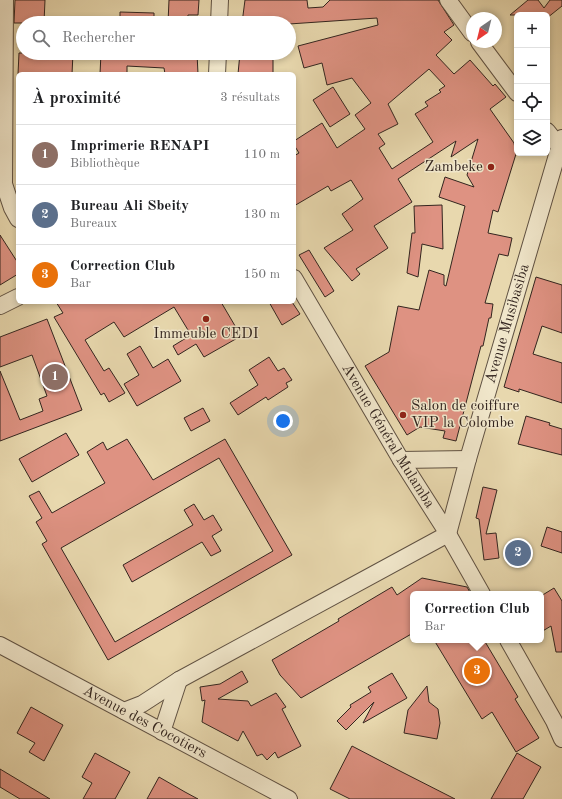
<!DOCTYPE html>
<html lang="fr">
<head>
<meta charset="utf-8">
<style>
	:root { --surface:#fff; --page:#f6f6f6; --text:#202124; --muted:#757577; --line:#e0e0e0; --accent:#ea580c }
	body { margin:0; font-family:"Old Standard TT",serif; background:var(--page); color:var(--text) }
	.controls { position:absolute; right:12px; top:12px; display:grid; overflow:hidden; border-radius:6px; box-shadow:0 2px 6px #0003 }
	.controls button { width:36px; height:36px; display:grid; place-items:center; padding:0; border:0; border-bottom:1px solid var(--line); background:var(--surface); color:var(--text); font:20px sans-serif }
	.compass { position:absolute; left:466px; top:12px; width:36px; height:36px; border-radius:50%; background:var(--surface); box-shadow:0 2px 6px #0003; rotate:215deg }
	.you { position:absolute; left:283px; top:421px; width:14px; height:14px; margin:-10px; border:3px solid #fff; border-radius:50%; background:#1a73e8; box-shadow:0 0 0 6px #1a73e833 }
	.badge { display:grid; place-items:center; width:26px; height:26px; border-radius:50%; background:var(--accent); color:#fff; font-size:13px; font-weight:700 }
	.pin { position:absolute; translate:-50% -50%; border:2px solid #fff; box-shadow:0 1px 4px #0006 }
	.popup { position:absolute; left:410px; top:591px; width:134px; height:52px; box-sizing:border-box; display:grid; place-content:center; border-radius:6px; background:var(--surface); filter:drop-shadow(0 1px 3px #0005); font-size:13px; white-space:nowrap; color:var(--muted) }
	.popup b { font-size:15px; color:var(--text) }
	.popup::after { content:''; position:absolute; left:50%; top:100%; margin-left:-8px; border:8px solid transparent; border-top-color:var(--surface) }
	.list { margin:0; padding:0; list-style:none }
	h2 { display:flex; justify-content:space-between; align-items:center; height:52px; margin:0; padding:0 16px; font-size:17px }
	h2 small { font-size:13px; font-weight:400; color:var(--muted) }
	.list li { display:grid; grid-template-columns:26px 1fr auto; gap:12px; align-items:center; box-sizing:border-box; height:60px; padding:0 16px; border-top:1px solid var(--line) }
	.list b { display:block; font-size:15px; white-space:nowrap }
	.list p { margin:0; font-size:13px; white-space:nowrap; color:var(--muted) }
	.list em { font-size:13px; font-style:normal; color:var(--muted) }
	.icon { flex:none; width:22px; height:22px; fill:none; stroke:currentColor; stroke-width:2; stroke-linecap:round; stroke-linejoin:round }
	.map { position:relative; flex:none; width:562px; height:799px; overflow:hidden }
	.search { position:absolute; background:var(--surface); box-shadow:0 2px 6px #0003; left:16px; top:16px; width:280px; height:44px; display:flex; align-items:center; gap:10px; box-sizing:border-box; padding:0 14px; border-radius:22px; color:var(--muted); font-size:15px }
	.panel { position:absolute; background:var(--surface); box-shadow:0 2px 6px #0003; left:16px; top:72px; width:280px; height:232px; border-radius:6px }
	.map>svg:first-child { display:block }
</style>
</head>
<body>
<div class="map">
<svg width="562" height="799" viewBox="0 0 562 799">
	<rect width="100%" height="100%" fill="#e8d8ae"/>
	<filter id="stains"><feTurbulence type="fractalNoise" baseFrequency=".005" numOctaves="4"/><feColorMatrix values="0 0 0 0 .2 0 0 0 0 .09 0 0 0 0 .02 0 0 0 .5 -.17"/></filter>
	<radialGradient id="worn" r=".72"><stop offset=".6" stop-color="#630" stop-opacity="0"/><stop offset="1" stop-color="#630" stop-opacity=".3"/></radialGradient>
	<path fill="#de9282" stroke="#33251f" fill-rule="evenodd" d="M15 0H45L44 23H14Z
		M169 0H199L198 15H188L187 23H168Z
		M245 0H307L308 8 323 7 330 0H438L454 25 444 32 452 40 436 55 454 74 470 60 493 86 495 84 506 97 490 109 514 143 516 154 498 212 493 210 488 233 512 238 508 256 499 254 485 303 493 304 491 318H489L483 346H481L456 441 443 438 445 431 420 427 407 435 365 366 389 352 398 306 419 310 429 270 444 275V285L446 286 465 206 439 197 445 177 474 187 467 175 478 139 451 157 456 141 398 179 412 202 374 226 388 248 356 269 360 274 352 281 324 248 353 230 342 214 363 199 351 180 331 191 328 186 294 206V156L299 153 294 145V141L322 123 337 148 365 129 355 115 371 103 352 78 327 85 322 63 304 68 298 46 378 25 377 18 289 24 242 23ZM429 69 445 86 439 90 441 92 425 102 428 106 415 114 433 142 392 169 379 148 385 144 378 134 398 124 388 104Z
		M528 0H538L544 8 550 0H562V6L547 18V15H510Z
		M120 12 154 13V23H120Z
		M19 53H73L72 74H18Z
		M101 53H197L198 74H165L164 68 127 66V74H100Z
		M240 53H273V74H238Z
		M333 87 350 114 330 127 313 100Z
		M442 205 443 249 422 244 418 277 407 273 412 233H415L414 206Z
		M0 235 18 263V274L0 285Z
		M309 250 334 291 325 297 299 255Z
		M536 277 562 285V333L542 326 533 354 562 363V403L519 389V392L504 387Z
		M56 302H221L241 336 204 357 196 344 178 355 173 346 191 335 174 307 124 337 114 322 85 340 104 371 109 368 125 393 109 402 104 393 101 395 54 317 63 313Z
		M269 302H292L300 314 282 325Z
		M47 319 82 410 0 441V371L20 420 43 411 39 399 47 396 32 355 0 367V337Z
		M140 346 153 368 168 359 181 381 137 406 124 384 139 375 127 354Z
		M269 357 278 371 284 368 292 380 286 383 288 387 268 400 266 397 238 415 230 403 258 385 249 370Z
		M203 408 210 421 191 431 184 418Z
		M526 416 550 423 549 425 562 429V455L518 444Z
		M66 433 79 455 32 482 19 459Z
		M127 439 153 480 225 439 292 555 108 660 42 544 47 541 36 522 42 518 29 496 39 491 52 513 105 483 87 452 103 442 107 450ZM219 458 273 551 115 642 61 548Z
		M483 487 497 490 486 534 496 533 499 558 484 560 479 519 476 518Z
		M194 504 204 520 213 515 222 530 212 536 221 551 211 556 202 542 132 582 123 565 193 525 184 510Z
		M547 527 562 532V553L541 546Z
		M422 578 467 587 471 594H413V633L301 698 280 675 272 660 339 621 338 619 392 587 397 595Z
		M554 588 562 601V652H556L551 626 541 632V596Z
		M434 640H484L518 697 515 699 539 738 516 752 492 712 482 719Z
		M242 671 248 682 218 699 248 701 251 706 276 693 286 707 282 709 301 746 278 758 275 752 267 760 262 754 257 756 243 731 238 741 202 722 205 700 202 701 200 687 220 684Z
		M392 673 407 698 363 723 374 702 346 730 337 721 351 707 350 705 371 692 368 687Z
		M427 686 429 702 438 709 440 723 437 739 404 733 408 710Z
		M31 707 63 725 44 761 29 752 35 743 17 733Z
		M352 746 398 770 455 799H350L330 789Z
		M95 753 130 772 115 799H83L92 783 82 777Z
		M517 753 541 767 523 799H491Z
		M0 769 50 799H20L0 787Z
		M159 777 185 792 198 799H147Z"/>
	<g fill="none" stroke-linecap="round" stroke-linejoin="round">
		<g stroke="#605243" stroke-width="18">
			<g id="minor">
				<path d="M5 0 4 184 12 208 18 219"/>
				<path d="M448 0 472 33"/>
				<path d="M219 23 220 0"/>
				<path d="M479 42 517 93"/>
				<path d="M217 74 218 53"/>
				<path d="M547 131 559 146 562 147"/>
				<path id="s1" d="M294 278 401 460 448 534 482 594"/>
				<path d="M0 306 18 297"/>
				<path d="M401 460 468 459"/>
				<path d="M508 640 554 721 562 739"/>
				<path id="s2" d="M0 645 289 799"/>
				<path id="s3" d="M124 711 142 704 179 680 448 534 468 459 562 138"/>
				<path d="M162 732 179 680"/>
			</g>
		</g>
		<use href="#minor" stroke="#f0e6ca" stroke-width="16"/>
	</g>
	<g fill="#8f2418" stroke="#f0e6ca" stroke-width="1.5">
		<circle cx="491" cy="167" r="4"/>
		<circle cx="206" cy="319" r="4"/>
		<circle cx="403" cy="415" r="4"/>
	</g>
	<g text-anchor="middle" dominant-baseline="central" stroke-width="3" stroke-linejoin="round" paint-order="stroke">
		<g font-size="15" fill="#33251f" stroke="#f0e6ca" text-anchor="end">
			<text x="483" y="167">Zambeke</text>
			<text x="206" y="334" text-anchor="middle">Immeuble CEDI</text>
			<text x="411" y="406" text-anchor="start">Salon de coiffure<tspan x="411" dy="17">VIP la Colombe</tspan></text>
		</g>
		<g font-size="15" fill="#33251f" stroke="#f0e6ca">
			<text stroke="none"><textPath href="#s3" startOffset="588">Avenue Musibasiba</textPath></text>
			<text stroke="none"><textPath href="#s1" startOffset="184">Avenue Général Mulamba</textPath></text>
			<text stroke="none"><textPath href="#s2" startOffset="164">Avenue des Cocotiers</textPath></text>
		</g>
	</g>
	<rect width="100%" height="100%" filter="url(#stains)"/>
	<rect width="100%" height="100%" fill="url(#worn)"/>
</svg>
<div class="controls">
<button>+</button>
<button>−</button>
<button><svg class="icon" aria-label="locate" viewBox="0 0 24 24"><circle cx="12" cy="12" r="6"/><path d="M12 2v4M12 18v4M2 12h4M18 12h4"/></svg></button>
<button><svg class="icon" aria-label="layers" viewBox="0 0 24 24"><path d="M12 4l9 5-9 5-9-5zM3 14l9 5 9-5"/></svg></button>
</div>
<svg class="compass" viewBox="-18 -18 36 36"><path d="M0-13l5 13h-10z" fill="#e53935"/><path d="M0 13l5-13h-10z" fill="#757577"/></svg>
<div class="you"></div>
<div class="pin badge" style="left:55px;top:377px;background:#8d6e63">1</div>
<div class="pin badge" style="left:518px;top:553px;background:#5c6f8a">2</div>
<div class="pin badge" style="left:477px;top:671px;background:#e8710a">3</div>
<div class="popup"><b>Correction Club</b>Bar</div>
<div class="search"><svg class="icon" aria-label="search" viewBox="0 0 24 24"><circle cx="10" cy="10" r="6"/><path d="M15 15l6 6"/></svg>Rechercher</div>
<section class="panel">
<h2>À proximité<small>3 résultats</small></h2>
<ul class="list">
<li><span class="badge" style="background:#8d6e63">1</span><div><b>Imprimerie RENAPI</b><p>Bibliothèque</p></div><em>110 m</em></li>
<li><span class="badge" style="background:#5c6f8a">2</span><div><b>Bureau Ali Sbeity</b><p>Bureaux</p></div><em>130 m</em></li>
<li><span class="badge" style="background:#e8710a">3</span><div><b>Correction Club</b><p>Bar</p></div><em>150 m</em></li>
</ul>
</section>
</div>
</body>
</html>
